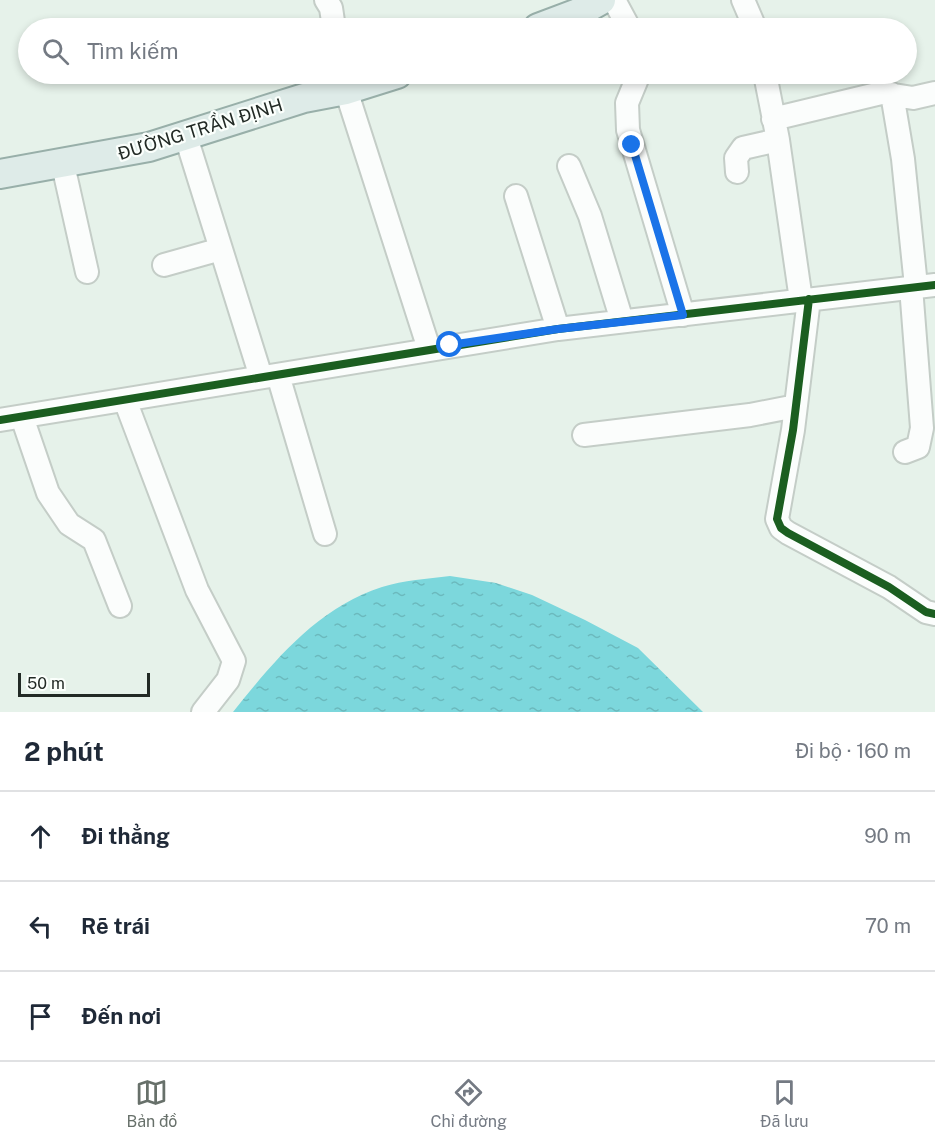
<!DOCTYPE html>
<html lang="vi">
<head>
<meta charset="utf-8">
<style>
	:root { --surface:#fff; --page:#f6f6f7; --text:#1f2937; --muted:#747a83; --line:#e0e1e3; --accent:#67706a }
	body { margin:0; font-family:"Public Sans",sans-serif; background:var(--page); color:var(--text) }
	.scale { position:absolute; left:18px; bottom:15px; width:132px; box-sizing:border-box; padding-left:6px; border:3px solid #222a25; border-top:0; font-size:16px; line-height:21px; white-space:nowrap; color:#222a25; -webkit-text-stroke:4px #fbfffc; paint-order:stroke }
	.stop { position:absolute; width:18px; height:18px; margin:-14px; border:4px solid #1a73e8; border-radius:50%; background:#fff }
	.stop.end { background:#1a73e8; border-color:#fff; box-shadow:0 2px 6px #0008 }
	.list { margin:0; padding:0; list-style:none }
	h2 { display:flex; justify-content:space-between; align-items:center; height:78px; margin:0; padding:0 24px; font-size:26px }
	h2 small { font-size:20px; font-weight:400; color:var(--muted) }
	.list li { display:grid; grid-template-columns:39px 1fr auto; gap:18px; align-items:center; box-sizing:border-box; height:90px; padding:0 24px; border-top:2px solid var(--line) }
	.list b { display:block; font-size:22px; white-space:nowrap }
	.list em { font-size:20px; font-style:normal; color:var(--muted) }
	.icon { flex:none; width:33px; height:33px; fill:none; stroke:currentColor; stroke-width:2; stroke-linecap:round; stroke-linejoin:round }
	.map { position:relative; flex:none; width:935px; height:712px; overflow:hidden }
	.search { position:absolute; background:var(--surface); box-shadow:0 3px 9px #0003; left:18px; right:18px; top:18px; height:66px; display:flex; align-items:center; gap:15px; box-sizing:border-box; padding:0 21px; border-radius:33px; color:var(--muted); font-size:22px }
	.sheet { height:348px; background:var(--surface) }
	nav { display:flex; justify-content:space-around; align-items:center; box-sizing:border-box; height:84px; border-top:2px solid var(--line); background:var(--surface); font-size:16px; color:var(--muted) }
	nav a { display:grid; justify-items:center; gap:3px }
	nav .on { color:var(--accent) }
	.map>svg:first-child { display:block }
</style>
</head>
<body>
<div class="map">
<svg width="935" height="712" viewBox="0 0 935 712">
	<defs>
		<pattern id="water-ripples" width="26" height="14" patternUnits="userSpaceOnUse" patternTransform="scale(1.5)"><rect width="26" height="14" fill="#7cd7dc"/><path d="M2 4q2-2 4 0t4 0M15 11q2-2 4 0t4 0" fill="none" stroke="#6bb9bd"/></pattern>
	</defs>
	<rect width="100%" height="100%" fill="#e6f2ea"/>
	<path fill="url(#water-ripples)" d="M450 576 496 583 532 595 585 620 638 648 703 712H233C274 661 317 608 382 587 404 580 427 579 450 576Z"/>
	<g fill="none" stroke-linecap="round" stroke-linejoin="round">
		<g stroke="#c4cdc7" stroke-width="26">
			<path id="minor" d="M326 0 331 8 334 28
				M614 0 629 28
				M743 0 755 28
				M639 74 627 103 628 130 683 315
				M765 74 778 140 801 300
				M346 90 429 349
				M892 94 903 159 916 286
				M773 119 881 93 913 98 935 93
				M186 137 261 377
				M63 165 87 272
				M569 166 590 216 622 321
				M737 172 736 158 743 148 778 140
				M516 196 558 329
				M164 265 221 249
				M809 299 793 430 777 519 781 528 788 533 889 587 926 612 935 614
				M278 375 325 534
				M125 400 197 590 234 661 228 680 203 712
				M22 417 48 493 69 524 94 540 120 606
				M0 420 558 329 935 285
				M584 435 750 415 796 406
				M905 452 918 447 922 428 911 287"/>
		</g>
		<g stroke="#98afa9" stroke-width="32">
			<path id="major" d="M538 28 578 13 601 0
				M0 174 149 147 304 98 346 90 397 74"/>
		</g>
		<use href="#minor" stroke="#fbfdfc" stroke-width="22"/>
		<use href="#major" stroke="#deebe8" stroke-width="28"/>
		<g stroke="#fbfffc" stroke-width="11">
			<path id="cycleway" d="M809 299 793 430 777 519 781 528 788 533 889 587 926 612 935 614
				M0 420 558 329 935 285"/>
		</g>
		<use href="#cycleway" stroke="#1b5e20" stroke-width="8"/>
	</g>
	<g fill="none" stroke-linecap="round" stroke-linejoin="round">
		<path stroke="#1a73e8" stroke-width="8" d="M450 345 558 329 683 315 632 145"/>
	</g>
	<g text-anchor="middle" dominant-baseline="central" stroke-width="4.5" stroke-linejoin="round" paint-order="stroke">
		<g font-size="18" fill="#222a25" stroke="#fbfffc">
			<text transform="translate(200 129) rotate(-17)">ĐƯỜNG TRẦN ĐỊNH</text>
		</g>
	</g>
</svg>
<div class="scale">50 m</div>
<div class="stop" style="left:450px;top:345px"></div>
<div class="stop end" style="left:632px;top:145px"></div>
<div class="search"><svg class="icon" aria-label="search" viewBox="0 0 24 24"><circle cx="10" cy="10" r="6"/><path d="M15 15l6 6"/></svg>Tìm kiếm</div>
</div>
<section class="sheet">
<h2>2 phút<small>Đi bộ · 160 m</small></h2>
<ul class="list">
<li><svg class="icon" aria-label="ahead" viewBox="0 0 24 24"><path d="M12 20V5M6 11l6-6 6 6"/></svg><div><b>Đi thẳng</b></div><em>90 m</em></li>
<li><svg class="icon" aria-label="left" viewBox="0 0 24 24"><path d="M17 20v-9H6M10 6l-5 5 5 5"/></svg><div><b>Rẽ trái</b></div><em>70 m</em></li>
<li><svg class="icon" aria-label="arrive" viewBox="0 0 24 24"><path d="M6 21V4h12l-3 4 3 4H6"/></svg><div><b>Đến nơi</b></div></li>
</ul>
</section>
<nav>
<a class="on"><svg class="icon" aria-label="map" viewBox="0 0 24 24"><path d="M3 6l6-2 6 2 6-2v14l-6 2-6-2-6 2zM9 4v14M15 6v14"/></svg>Bản đồ</a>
<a><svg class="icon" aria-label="directions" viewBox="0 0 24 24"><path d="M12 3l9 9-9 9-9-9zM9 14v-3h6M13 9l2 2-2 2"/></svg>Chỉ đường</a>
<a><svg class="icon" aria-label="saved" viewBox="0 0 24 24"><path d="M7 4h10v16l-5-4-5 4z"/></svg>Đã lưu</a>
</nav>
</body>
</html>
